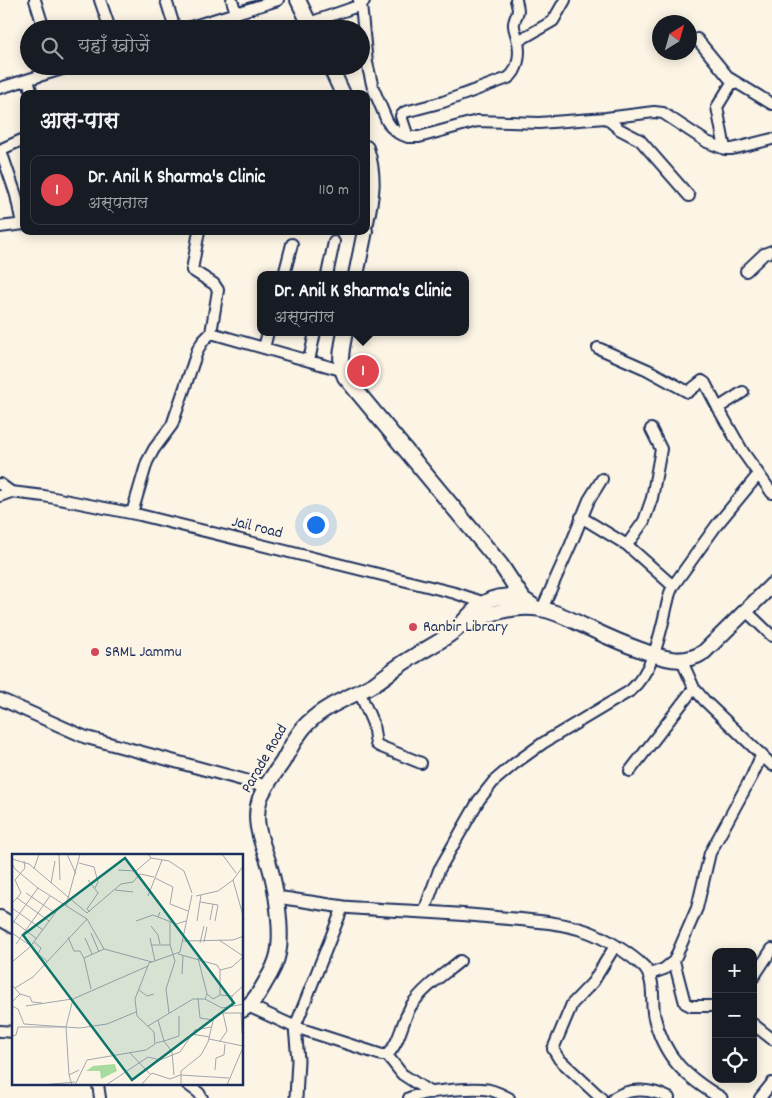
<!DOCTYPE html>
<html lang="hi">
<head>
<meta charset="utf-8">
<style>
	:root { --surface:#171b24; --page:#242831; --text:#f1f3f6; --muted:#9ea1a6; --line:#363941; --accent:#7c3aed }
	body { margin:0; font-family:Dekko,"Playpen Sans Deva",sans-serif; background:var(--page); color:var(--text) }
	.controls { position:absolute; right:15px; bottom:15px; display:grid; overflow:hidden; border-radius:10px; box-shadow:0 2px 12px #0003 }
	.controls button { width:45px; height:45px; display:grid; place-items:center; padding:0; border:0; border-bottom:1px solid var(--line); background:var(--surface); color:var(--text); font:25px sans-serif }
	.compass { position:absolute; left:652px; top:15px; width:45px; height:45px; border-radius:50%; background:var(--surface); box-shadow:0 2px 12px #0003; rotate:37deg }
	.you { position:absolute; left:315px; top:524px; width:18px; height:18px; margin:-12px; border:4px solid #fff; border-radius:50%; background:#1a73e8; box-shadow:0 0 0 8px #1a73e833 }
	.badge { display:grid; place-items:center; width:32px; height:32px; border-radius:50%; background:var(--accent); color:#fff; font-size:16px; font-weight:700 }
	.pin { position:absolute; translate:-50% -50%; border:2px solid #fff; box-shadow:0 1px 5px #0006 }
	.popup { position:absolute; left:257px; top:271px; width:212px; height:65px; box-sizing:border-box; display:grid; place-content:center; border-radius:10px; background:var(--surface); filter:drop-shadow(0 1px 4px #0005); font-size:16px; white-space:nowrap; color:var(--muted) }
	.popup b { font-size:19px; color:var(--text) }
	.popup::after { content:''; position:absolute; left:50%; top:100%; margin-left:-10px; border:10px solid transparent; border-top-color:var(--surface) }
	.list { margin:0; padding:0; list-style:none }
	h2 { display:flex; justify-content:space-between; align-items:center; height:65px; margin:0; padding:0 20px; font-size:21px }
	h2 small { font-size:16px; font-weight:400; color:var(--muted) }
	.list li { display:grid; grid-template-columns:32px 1fr auto; gap:15px; align-items:center; box-sizing:border-box; height:70px; margin:0 10px 10px; padding:0 10px; border:1px solid var(--line); border-radius:10px }
	.list b { display:block; font-size:19px; white-space:nowrap }
	.list p { margin:0; font-size:16px; white-space:nowrap; color:var(--muted) }
	.list em { font-size:16px; font-style:normal; color:var(--muted) }
	.icon { flex:none; width:28px; height:28px; fill:none; stroke:currentColor; stroke-width:2; stroke-linecap:round; stroke-linejoin:round }
	.map { position:relative; flex:none; width:772px; height:1098px; overflow:hidden }
	.search { position:absolute; background:var(--surface); box-shadow:0 2px 12px #0003; left:20px; top:20px; width:350px; height:55px; display:flex; align-items:center; gap:12px; box-sizing:border-box; padding:0 18px; border-radius:28px; color:var(--muted); font-size:19px }
	.panel { position:absolute; background:var(--surface); box-shadow:0 2px 12px #0003; left:20px; top:90px; width:350px; height:145px; border-radius:10px }
	.map>svg:first-child { display:block }
</style>
</head>
<body>
<div class="map">
<svg width="772" height="1098" viewBox="0 0 772 1098">
	<rect width="100%" height="100%" fill="#fcf5e5"/>
	<filter id="ink" filterUnits="userSpaceOnUse"><feTurbulence type="fractalNoise" baseFrequency=".02" numOctaves="2"/><feDisplacementMap in="SourceGraphic" scale="10" xChannelSelector="R" yChannelSelector="G"/><feConvolveMatrix kernelMatrix="1 2 1 2 8 2 1 2 1" color-interpolation-filters="sRGB"/></filter>
	<g filter="url(#ink)">
		<g fill="none" stroke-linecap="round" stroke-linejoin="round">
			<g stroke="#1b2f5e" stroke-width="14">
				<path id="minor" d="M35 0 44 29
					M100 0 110 29
					M166 0 175 29
					M232 0 236 13
					M359 0 361 5 367 63 373 88 387 121 391 127 398 133 408 137H419L477 121 539 123 606 118 654 112 663 113 707 142 725 149H732L772 139
					M309 23 361 5 364 1
					M184 29 278 0
					M697 39 729 78 772 104
					M518 41 553 21 565 0
					M28 80 32 94
					M0 88 72 66
					M606 118 619 129 640 140 689 196
					M408 137 401 116 405 112 443 102 508 78C519 71 521 51 517 38 516 33 513 27 514 23 517 10 520 16 516 0
					M725 149 717 107 733 81
					M22 224 16 195 1 151 4 148 24 139
					M0 227 24 224
					M746 271 764 254 772 251
					M284 275 292 244
					M327 275 334 242
					M211 333 341 370
					M264 348 268 332
					M598 348 648 370 688 392 702 381 705 383 718 408
					M309 361 315 332
					M743 392 718 408 743 452 772 493
					M0 484 11 492
					M0 496 11 492 44 496 140 515 455 593 488 604
					M132 513 147 462 154 449 172 425 198 349 203 341 211 333 218 290 214 284 192 270 199 231
					M581 517 627 545 673 586
					M627 545 644 521 652 498 661 449 651 429
					M542 609 571 544 589 500 602 479
					M745 610 772 636
					M681 659 694 688 705 701 772 765
					M359 691 373 724 376 744 379 746 421 763
					M630 771 694 688
					M343 907 295 1027 382 1055H387C400 1043 402 1021 411 1006 423 988 443 975 460 961
					M424 912 439 870 479 800 494 781 514 764 543 743 630 691C657 667 661 626 670 593L673 586 716 526 758 475
					M674 961 685 1003 691 1006H716
					M650 974 664 969 674 961 697 908 710 853 752 776 762 754
					M753 978 772 949
					M753 1024 772 1039
					M0 1031 14 1032
					M387 1055 402 1074 431 1093
					M98 1084 100 1098
					M187 1084 199 1093 202 1098
					M409 1098C425 1091 465 1088 483 1089 492 1089 501 1094 509 1098
					M601 1098 559 1059 553 1049 572 1004 593 982 615 946
					M614 1098C630 1087 652 1089 669 1098
					M760 1098 772 1083"/>
			</g>
			<g stroke="#1b2f5e" stroke-width="15">
				<path id="tertiary" d="M0 699 85 737 266 786
					M276 897C299 900 321 904 344 907 393 911 442 912 491 917 523 920 558 921 589 932 605 938 630 954 643 966 656 978 651 1000 654 1016 664 1058 686 1077 721 1098
					M249 1006 295 1027 298 1060 296 1098"/>
			</g>
			<g stroke="#1b2f5e" stroke-width="18">
				<path id="secondary" d="M298 0 312 29
					M330 66 343 94
					M366 148C375 177 372 194 366 222
					M356 275 365 231
					M345 332C342 348 338 362 345 377L501 565 524 600
					M463 625C488 614 514 604 541 609 559 612 575 622 591 629 608 637 624 644 641 650 662 658 683 666 704 652L772 585
					M0 918 14 926
					M242 1010C253 1004 260 992 266 981 271 973 276 964 278 954 283 931 276 887 269 864 262 842 252 822 260 798 265 786 274 774 282 763 290 749 297 733 309 722 327 704 352 697 374 684 386 676 396 667 408 660 423 650 439 643 453 632 462 625 468 615 477 608 494 593 519 592 535 608"/>
			</g>
			<use href="#minor" stroke="#fcf5e5" stroke-width="10"/>
			<use href="#tertiary" stroke="#fcf5e5" stroke-width="11"/>
			<use href="#secondary" stroke="#fcf5e5" stroke-width="14"/>
		</g>
	</g>
	<g fill="#d1495b" stroke="#fcf5e5" stroke-width="2">
		<circle cx="413" cy="627" r="5"/>
		<circle cx="95" cy="652" r="5"/>
	</g>
	<g text-anchor="middle" dominant-baseline="central" stroke-width="5" stroke-linejoin="round" paint-order="stroke">
		<g font-size="16" fill="#1b2f5e" stroke="#fcf5e5">
			<text transform="translate(257 528) rotate(14)">Jail road</text>
			<text transform="translate(265 759) rotate(-60)">Parade Road</text>
		</g>
		<g font-size="16" fill="#1b2f5e" stroke="#fcf5e5" text-anchor="start">
			<text x="423" y="627">Ranbir Library</text>
			<text x="105" y="652">SRML Jammu</text>
		</g>
	</g>
	<g transform="translate(12 854)">
		<rect width="231" height="231" fill="#fcf5e5"/>
		<path d="M103 210 105 217 89 225 88 217H74L81 212Z" fill="#a8dc9f"/>
		<path fill="none" stroke="#a2a6af" stroke-width="1" d="M47 0 48 26M55 0 64 20M136 0 139 4 157 7 172 17 180 39M210 0 224 19M0 5 17 10 75 59 109 30 121 28 128 20 142 23M0 9 3 15 26 34 75 65 92 95 140 108M67 9 82 13 86 28 83 34M22 15 27 0M106 16 124 17 139 4M143 24 161 33 158 50 176 57M76 26 86 39 75 55 78 58M221 26 232 65M39 29 43 7M103 36 121 38M14 39 43 59M136 42 150 6M184 42 206 37 221 26 232 11M5 44 9 39 3 26 13 14 12 7M188 48 206 51 203 67M0 49 5 44 37 67M54 52 68 0M0 54 31 76M148 58 146 63 154 66 164 70 174 67M0 66 25 85M198 66 201 50M124 67 141 61 146 63M185 67 189 41M0 70 26 34M139 72 146 81 148 90M0 79 19 92M79 79 87 98M56 83 62 97H68L72 104 79 135M73 84 80 100M138 84 143 107M207 86 231 102M170 87 221 86 232 82M22 88 29 94 26 100 36 108M192 88 195 73M188 89 192 72M4 90 38 42M139 91H158M166 100 205 111 208 116V141M72 104 92 95M186 104 195 140 193 145M0 108 18 93 49 51M208 116 220 113 232 102M170 120 171 102M0 131 8 140 0 148M3 134 21 123 75 65M127 136 135 142 142 140M8 140 18 143 20 148 30 149M195 140 201 145 208 141 220 142M186 144 188 164 201 166M0 152 6 155 12 170 68 174 95 170 124 158M14 152 60 145M220 153V142L232 131M157 159 154 135 163 107 158 91V68M229 159 230 179M146 166 152 187 167 182V162M136 172 181 145H193L210 154 232 150M179 180 198 183M0 182 4 181 6 173H53M197 185 231 192M208 187 215 177 211 159M144 189 152 187 160 198 162 221M118 199 138 220M203 216 204 204 212 201 213 190M57 221 54 173 61 145 136 112M30 231 63 228M60 231 57 221 67 216M63 231 75 206 134 196 143 190 142 178 125 162 123 145 137 109 168 98 180 41M94 231 136 203 148 206 168 198 183 176 199 173M129 231 140 219 158 225 168 221 217 224M169 231V217L189 201 196 188 202 163 208 159H232M215 231 232 191"/>
		<path fill="#0f766e" fill-opacity="0.15" stroke="#0f766e" stroke-width="2.5" d="M113 4 222 149 120 226 11 81Z"/>
		<rect width="231" height="231" fill="none" stroke="#1b2f5e" stroke-width="2.5"/>
	</g>
</svg>
<div class="controls">
<button>+</button>
<button>−</button>
<button><svg class="icon" aria-label="locate" viewBox="0 0 24 24"><circle cx="12" cy="12" r="6"/><path d="M12 2v4M12 18v4M2 12h4M18 12h4"/></svg></button>
</div>
<svg class="compass" viewBox="-18 -18 36 36"><path d="M0-13l5 13h-10z" fill="#e53935"/><path d="M0 13l5-13h-10z" fill="#9ea1a6"/></svg>
<div class="you"></div>
<div class="pin badge" style="left:363px;top:371px;background:#e0444e">1</div>
<div class="popup"><b>Dr. Anil K Sharma's Clinic</b>अस्पताल</div>
<div class="search"><svg class="icon" aria-label="search" viewBox="0 0 24 24"><circle cx="10" cy="10" r="6"/><path d="M15 15l6 6"/></svg>यहाँ खोजें</div>
<section class="panel">
<h2>आस-पास<small></small></h2>
<ul class="list">
<li><span class="badge" style="background:#e0444e">1</span><div><b>Dr. Anil K Sharma's Clinic</b><p>अस्पताल</p></div><em>110 m</em></li>
</ul>
</section>
</div>
</body>
</html>
